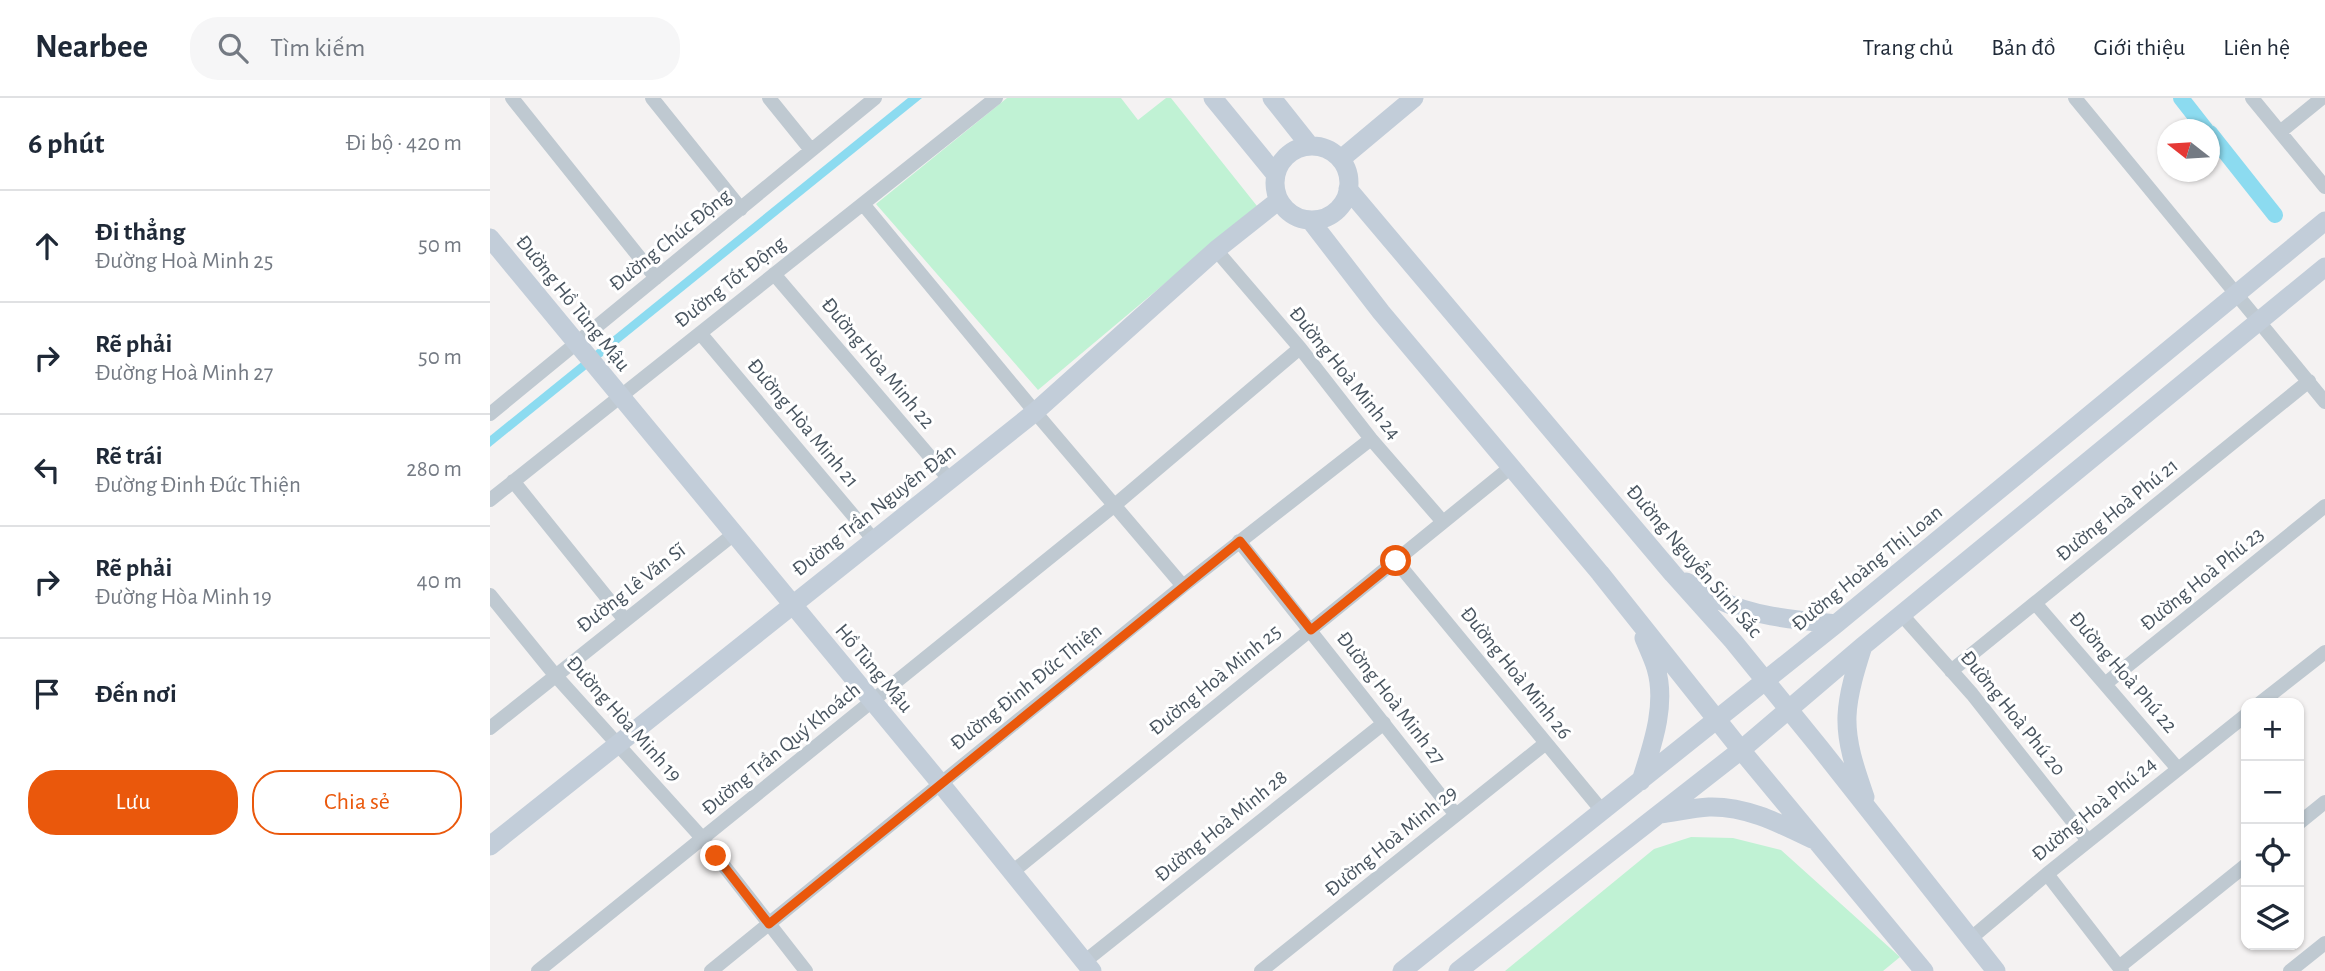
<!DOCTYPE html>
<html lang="vi">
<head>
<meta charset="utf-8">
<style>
	:root { --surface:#fff; --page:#f6f6f7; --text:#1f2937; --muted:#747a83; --line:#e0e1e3; --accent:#ea580c }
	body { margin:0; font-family:"Alegreya Sans",sans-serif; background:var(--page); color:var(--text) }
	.controls { position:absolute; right:21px; bottom:21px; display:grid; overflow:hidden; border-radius:14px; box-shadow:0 2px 5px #0004 }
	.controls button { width:63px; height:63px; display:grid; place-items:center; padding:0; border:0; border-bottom:2px solid var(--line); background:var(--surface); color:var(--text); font:35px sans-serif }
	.compass { position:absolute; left:1667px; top:21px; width:63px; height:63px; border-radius:50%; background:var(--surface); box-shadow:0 2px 5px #0004; rotate:287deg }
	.stop { position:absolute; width:21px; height:21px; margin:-16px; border:5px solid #ea580c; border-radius:50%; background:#fff }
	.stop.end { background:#ea580c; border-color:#fff; box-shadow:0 2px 7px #0008 }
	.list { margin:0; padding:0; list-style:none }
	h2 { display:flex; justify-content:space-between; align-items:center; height:91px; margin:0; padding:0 28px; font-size:30px }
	h2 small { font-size:23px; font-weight:400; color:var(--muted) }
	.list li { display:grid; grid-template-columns:46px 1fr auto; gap:21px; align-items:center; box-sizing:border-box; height:112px; padding:0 28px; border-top:2px solid var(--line) }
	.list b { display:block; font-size:26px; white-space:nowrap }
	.list p { margin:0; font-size:23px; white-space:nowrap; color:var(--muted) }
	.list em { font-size:23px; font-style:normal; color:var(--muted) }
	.actions { display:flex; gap:14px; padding:21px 28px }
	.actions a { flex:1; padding:16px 0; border:2px solid var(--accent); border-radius:28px; text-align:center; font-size:24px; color:var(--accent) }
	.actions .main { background:var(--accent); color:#fff }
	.icon { flex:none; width:38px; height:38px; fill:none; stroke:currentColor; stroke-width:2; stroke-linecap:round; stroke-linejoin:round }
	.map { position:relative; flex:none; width:1835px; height:873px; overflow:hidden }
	header { display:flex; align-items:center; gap:42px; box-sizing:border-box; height:98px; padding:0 35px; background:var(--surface); border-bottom:2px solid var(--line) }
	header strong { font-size:33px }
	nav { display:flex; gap:38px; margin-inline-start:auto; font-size:24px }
	.search { width:490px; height:63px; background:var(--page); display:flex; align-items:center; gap:18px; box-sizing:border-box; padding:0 24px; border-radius:28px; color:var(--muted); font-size:26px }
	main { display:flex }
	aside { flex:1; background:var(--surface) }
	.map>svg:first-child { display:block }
</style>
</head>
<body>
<header>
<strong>Nearbee</strong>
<div class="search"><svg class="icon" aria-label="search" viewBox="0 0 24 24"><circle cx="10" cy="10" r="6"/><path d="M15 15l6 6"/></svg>Tìm kiếm</div>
<nav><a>Trang chủ</a><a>Bản đồ</a><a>Giới thiệu</a><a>Liên hệ</a></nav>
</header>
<main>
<aside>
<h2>6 phút<small>Đi bộ · 420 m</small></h2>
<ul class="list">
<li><svg class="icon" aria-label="ahead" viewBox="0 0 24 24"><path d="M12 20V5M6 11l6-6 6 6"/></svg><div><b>Đi thẳng</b><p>Đường Hoà Minh 25</p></div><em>50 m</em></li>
<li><svg class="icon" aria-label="right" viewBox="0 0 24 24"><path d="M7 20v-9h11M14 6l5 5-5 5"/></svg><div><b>Rẽ phải</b><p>Đường Hoà Minh 27</p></div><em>50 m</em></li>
<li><svg class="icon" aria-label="left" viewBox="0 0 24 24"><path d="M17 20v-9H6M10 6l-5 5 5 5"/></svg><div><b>Rẽ trái</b><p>Đường Đinh Đức Thiện</p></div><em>280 m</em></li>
<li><svg class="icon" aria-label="right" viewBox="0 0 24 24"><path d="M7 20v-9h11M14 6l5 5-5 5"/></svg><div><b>Rẽ phải</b><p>Đường Hòa Minh 19</p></div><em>40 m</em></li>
<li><svg class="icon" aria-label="arrive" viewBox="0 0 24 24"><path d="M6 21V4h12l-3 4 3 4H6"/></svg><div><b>Đến nơi</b></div></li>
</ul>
<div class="actions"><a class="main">Lưu</a><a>Chia sẻ</a></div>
</aside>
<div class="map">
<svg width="1835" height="873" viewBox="0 0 1835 873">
	<rect width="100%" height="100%" fill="#f4f2f2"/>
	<path fill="#c0f2d4" d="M517 0H631L648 22 676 0H681L767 108 548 292 386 106Z
		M1201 739 1243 740 1291 752 1410 859 1393 873H1015L1164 751Z"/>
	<path fill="#8cdbf0" d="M418 0H432L0 349V338Z"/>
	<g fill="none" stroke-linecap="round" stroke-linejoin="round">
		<path stroke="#8cdbf0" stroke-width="16" d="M1691 0 1716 32
			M1720 35 1785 117"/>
		<path stroke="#bfc9d1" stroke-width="14" d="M22 0 166 180
			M162 0 251 111
			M279 0 321 52
			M1585 0 1835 304
			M1762 0 1835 89
			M1790 34 1832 0
			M373 106 545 314 693 488
			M726 152 810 250 881 341 953 424
			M284 176 459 381
			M210 235 383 441
			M0 316 385 0
			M23 383 135 522
			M0 402 506 0
			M749 443 966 717
			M906 463 1113 714
			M0 497 65 577 213 741 316 873
			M1545 505 1688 671
			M1412 517 1482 596 1598 743
			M1461 573 1819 283
			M1615 586 1835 408
			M1770 605 1835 554
			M0 630 244 436
			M1809 725 1835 704
			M521 775 1021 369
			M1557 776 1632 873
			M1480 841 1557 776 1756 617
			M594 864 894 625
			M1629 869 1756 767
			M48 873 626 406 810 250
			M221 873 693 488 881 341
			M771 873 1056 645
			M1800 873 1835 845"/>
		<path stroke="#c2cdd9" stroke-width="19" d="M723 0 786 77
			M782 0 820 48
			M785 85a37 37 0 1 1 74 0a37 37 0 1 1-74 0Z
			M851 61 924 0
			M858 91 1183 476 1243 543 1330 650 1506 873
			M820 122 891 214 1110 475 1251 652 1434 873
			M0 140 451 686 602 873
			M1196 484C1207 489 1218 496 1229 502 1265 519 1307 522 1346 526
			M1373 548C1366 570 1358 595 1357 618 1356 646 1366 673 1375 699
			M1151 683C1162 648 1177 607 1166 570 1163 560 1158 550 1154 540
			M1170 716C1186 714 1202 710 1219 709 1256 708 1289 725 1322 741
			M0 748 545 314 726 152 789 102
			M912 873 1346 526 1835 123
			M968 873 1251 652 1373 548 1835 169"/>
	</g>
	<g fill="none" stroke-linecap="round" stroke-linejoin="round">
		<path stroke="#ea580c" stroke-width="9" d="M226 758 279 826 750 443 821 532 906 463"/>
	</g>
	<g text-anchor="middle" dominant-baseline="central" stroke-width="6" stroke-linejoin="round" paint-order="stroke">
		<g font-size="21" fill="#495560" stroke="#fff">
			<text transform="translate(180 142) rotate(-39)">Đường Chúc Động</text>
			<text transform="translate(240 184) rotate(-38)">Đường Tốt Động</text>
			<text transform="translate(83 205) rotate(51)">Đường Hồ Tùng Mậu</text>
			<text transform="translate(388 265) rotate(50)">Đường Hòa Minh 22</text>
			<text transform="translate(855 275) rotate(51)">Đường Hoà Minh 24</text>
			<text transform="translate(313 325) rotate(50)">Đường Hòa Minh 21</text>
			<text transform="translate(384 412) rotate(-38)">Đường Trần Nguyên Đán</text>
			<text transform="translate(1627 412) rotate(-39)">Đường Hoà Phú 21</text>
			<text transform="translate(1204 463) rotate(49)">Đường Nguyễn Sinh Sắc</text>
			<text transform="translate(1377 470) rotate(-39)">Đường Hoàng Thị Loan</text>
			<text transform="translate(1712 481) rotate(-39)">Đường Hoà Phú 23</text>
			<text transform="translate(141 490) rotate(-38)">Đường Lê Văn Sĩ</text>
			<text transform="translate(384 570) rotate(50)">Hồ Tùng Mậu</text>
			<text transform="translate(1633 574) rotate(49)">Đường Hoà Phú 22</text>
			<text transform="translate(1026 575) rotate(51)">Đường Hoà Minh 26</text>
			<text transform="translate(725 582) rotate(-39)">Đường Hoà Minh 25</text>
			<text transform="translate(536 589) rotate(-39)">Đường Đinh Đức Thiện</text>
			<text transform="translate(901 600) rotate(52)">Đường Hoà Minh 27</text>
			<text transform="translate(1523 615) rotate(51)">Đường Hoà Phú 20</text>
			<text transform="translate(134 621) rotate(48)">Đường Hòa Minh 19</text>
			<text transform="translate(291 651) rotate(-39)">Đường Trần Quý Khoách</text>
			<text transform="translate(1604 711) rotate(-39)">Đường Hoà Phú 24</text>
			<text transform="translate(731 728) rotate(-39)">Đường Hoà Minh 28</text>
			<text transform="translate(901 743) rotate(-39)">Đường Hoà Minh 29</text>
		</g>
	</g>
</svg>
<div class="controls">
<button>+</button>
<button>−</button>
<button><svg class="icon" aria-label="locate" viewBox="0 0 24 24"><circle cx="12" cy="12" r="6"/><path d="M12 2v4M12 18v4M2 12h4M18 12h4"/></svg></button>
<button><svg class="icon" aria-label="layers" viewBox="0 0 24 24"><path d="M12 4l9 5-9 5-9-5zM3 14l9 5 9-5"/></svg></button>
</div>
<svg class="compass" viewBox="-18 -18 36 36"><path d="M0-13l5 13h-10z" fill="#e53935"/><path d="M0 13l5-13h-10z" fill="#747a83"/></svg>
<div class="stop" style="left:906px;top:463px"></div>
<div class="stop end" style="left:226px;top:758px"></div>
</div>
</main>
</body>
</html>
